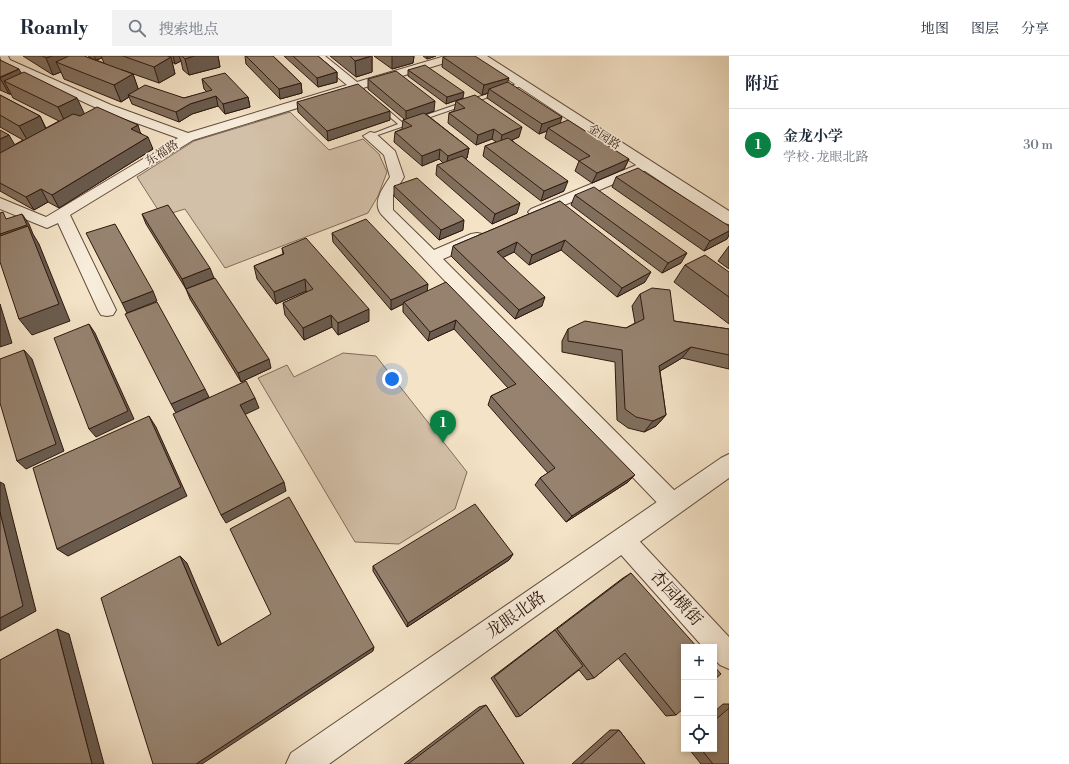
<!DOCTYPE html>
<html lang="zh">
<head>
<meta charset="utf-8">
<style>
	:root { --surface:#fff; --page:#f2f2f3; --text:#1f2937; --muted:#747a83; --line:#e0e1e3; --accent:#0b8043 }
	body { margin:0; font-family:"Libre Bodoni","Noto Serif SC",serif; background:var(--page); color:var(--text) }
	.controls { position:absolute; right:12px; bottom:12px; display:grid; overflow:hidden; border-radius:0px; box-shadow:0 2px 6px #0003 }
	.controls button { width:36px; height:36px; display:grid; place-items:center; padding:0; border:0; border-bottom:1px solid var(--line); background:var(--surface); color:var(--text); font:20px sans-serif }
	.you { position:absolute; left:392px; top:323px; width:14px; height:14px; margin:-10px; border:3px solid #fff; border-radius:50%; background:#1a73e8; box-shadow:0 0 0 6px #1a73e833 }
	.badge { display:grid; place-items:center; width:26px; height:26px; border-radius:50%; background:var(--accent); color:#fff; font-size:13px; font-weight:700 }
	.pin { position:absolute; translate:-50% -33px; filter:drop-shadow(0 1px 2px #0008) }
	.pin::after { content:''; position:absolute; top:21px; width:14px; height:12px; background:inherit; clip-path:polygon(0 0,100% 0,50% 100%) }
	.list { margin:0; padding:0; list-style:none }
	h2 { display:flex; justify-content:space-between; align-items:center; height:52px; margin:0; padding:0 16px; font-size:17px }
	h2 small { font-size:13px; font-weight:400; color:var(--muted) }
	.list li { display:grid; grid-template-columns:26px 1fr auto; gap:12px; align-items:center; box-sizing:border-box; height:72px; padding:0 16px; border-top:1px solid var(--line) }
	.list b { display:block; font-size:15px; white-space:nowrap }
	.list p { margin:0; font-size:13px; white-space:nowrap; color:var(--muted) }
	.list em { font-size:13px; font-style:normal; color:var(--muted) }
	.icon { flex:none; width:22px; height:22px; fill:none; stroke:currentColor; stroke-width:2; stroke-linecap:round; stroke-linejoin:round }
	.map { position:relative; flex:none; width:729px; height:708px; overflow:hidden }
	header { display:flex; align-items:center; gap:24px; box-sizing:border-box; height:56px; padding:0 20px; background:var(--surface); border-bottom:1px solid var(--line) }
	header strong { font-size:19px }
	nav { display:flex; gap:22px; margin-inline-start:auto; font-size:14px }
	.search { width:280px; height:36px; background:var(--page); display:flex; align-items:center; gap:10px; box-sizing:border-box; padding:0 14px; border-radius:0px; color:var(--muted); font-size:15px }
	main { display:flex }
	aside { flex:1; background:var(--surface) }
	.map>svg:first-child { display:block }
</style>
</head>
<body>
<header>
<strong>Roamly</strong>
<div class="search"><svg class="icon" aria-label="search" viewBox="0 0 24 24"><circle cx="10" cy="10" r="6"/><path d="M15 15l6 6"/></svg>搜索地点</div>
<nav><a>地图</a><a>图层</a><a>分享</a></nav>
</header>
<main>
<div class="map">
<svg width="729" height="708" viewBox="0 0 729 708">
	<rect width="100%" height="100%" fill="#f4e3c7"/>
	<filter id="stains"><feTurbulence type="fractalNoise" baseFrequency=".005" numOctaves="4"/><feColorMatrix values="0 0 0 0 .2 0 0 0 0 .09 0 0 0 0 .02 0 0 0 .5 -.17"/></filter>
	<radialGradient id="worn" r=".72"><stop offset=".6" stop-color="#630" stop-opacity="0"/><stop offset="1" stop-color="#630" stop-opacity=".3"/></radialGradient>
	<path fill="#d3c0a8" stroke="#826c5c" d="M290 56 329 94 363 83 379 98 387 116 378 140 368 157 225 212 185 153 162 160 137 121 194 85Z
		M343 297 376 300 467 416 455 453 399 488 355 486 258 322 287 309 294 321Z"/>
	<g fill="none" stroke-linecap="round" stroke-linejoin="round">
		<g stroke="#614b3d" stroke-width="2">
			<path id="service" d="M522 26 525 28 524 29 372 81 367 80 398 68 378 51V49H382L403 67Z"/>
		</g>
		<g stroke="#614b3d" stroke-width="2">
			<path id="minor" d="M0 0H8L10 4 111 49 188 77 347 29 312 0H325L357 26 445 0H463L461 2 193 84 70 159 116 254 113 259 107 260 101 259 98 254 58 167 47 172 42 170 0 153V142L46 161 178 82 103 55 2 8Z
				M370 76 375 77 395 95 404 121 393 139V154L434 194 471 178 477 177 483 178 485 182 483 186 443 203 681 441 684 448 681 455 673 458 665 455 381 158C372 146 383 132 390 121L384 99 363 80Z
				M646 105 651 106 653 109 651 112 541 159H531L528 156 531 153Z
				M623 473 631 476 729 581V613L720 609 714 603V591H703L615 492 611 484 615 476Z"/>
		</g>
		<g stroke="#614b3d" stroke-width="2">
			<path id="tertiary" d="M473 0H487L729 155V168L723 167Z
				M729 398V422L329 708H286L291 697 721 402Z"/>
		</g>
		<use href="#service" fill="#f8eddb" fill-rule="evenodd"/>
		<use href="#minor" fill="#f8eddb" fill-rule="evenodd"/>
		<use href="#tertiary" fill="#f8eddb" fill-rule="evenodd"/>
	</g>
	<path fill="#81705f" stroke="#30180f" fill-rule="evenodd" d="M23 0H84L95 4 88 0H218L220 11 189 19 183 14 181 5 175 8 172 6 175 18 159 27 122 14 133 18 138 33 184 42 207 36 204 33 202 23 248 41 250 51 225 58 218 50 192 58 179 66 132 48 129 41 121 46 64 23 61 16 53 19ZM102 2 104 7 96 4Z
		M245 0H273L301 27 302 37 280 43 246 8Z
		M284 0H318L337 16V26L318 31Z
		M330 0H372V16L356 21Z
		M374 0H414L413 7 392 13Z
		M423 0H436L427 3Z
		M443 1 507 26 560 68 629 103 624 113 592 127 575 115 579 105 545 82 547 75 539 78 487 42 488 37 482 39 442 11Z
		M0 4 21 17 84 58 141 77 153 93 59 152 48 146 34 154 0 135V74L14 89 23 84 0 71V39L40 60 46 72 59 65 13 42 11 38H9L0 34Z
		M408 14 463 42 446 48 408 20Z
		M368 23 434 55 426 58 469 92 467 102H465L517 157 492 168 436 119 437 109 443 107 439 103 422 110 394 86 395 76 402 73 403 64 404 63 368 33Z
		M456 45 519 81 512 84 564 135 541 145 483 100 485 90 496 86 492 83 476 89 448 67 449 57 454 55Z
		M297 46 390 64 328 85 298 56Z
		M616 121 729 170V179L727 183 704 195 612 131Z
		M394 130 463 174 439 184 394 140Z
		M575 139 681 207 662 217 571 149Z
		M560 145 645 226 617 241 561 194 529 209 514 196 503 201 542 250 515 263 451 200 453 190Z
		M142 158 214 222 186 233 146 168Z
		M332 177 427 235 635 419 628 426 566 466 535 429 540 422 548 417 488 349 491 340 508 332 454 273 428 285 403 256V248L391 254 333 186Z
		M729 190V213L718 205Z
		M282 192 369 265 338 279 332 271 304 284 285 259 283 247 307 236 306 235 276 248 257 223 254 210 283 198Z
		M685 209 729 216V268L674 226Z
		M186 233 271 312 241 326 190 243Z
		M640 238 674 265 729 273V313L682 302 660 315 666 359 656 370 644 376 628 372 617 364 615 306 562 296V285L568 273 626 272 635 267 632 250Z
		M513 498 509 504 407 571 373 515V510Z
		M631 517 676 659 666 660 618 602 594 622 587 624 579 614 520 660 516 661 491 622 623 522Z
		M723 648H729V708H701L689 693H714V656Z
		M486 649 524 708H404L479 651Z
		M610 674H619L645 708H572Z
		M684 681V686L682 683Z"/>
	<path fill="#695b4e" stroke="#30180f" d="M52 0H72L56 6 61 16 53 19 46 2Z
		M94 0H101L102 2 96 4Z
		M173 0H179L181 5 175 8Z
		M194 0H218L220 11 189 19 185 3Z
		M372 0V16L356 21 355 5Z
		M392 0H414L413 7 392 13Z
		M427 0H436L427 3Z
		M171 1 175 18 159 27 154 11Z
		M19 13 28 30 4 25 11 38H9L0 22Z
		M337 16V26L318 31 317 22Z
		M133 18 139 35 128 39 129 41 121 46 114 29Z
		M509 22 506 31 489 33 488 37 482 39 484 29Z
		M301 27 302 37 280 43 279 33Z
		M464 36 463 42 446 48 447 41Z
		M216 40 218 50 192 58 179 66 176 56 190 48Z
		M248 41 250 51 225 58 223 48Z
		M77 42 85 59 66 68 58 51Z
		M435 45 434 55 406 65V55Z
		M390 55V64L328 85 327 75Z
		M40 60 48 78 29 87 19 70Z
		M562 61 559 71 548 72 547 75 539 78 542 68Z
		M138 69 142 82 131 73Z
		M522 71 519 81 500 89 502 79Z
		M494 73 492 83 476 89 478 79Z
		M9 79 19 96 0 106V83Z
		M148 81 153 93 59 152 52 139Z
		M469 92 467 102 446 110 448 100Z
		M440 93 439 103 422 110V100Z
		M629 103 624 113 592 127 597 117Z
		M568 125 564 135 541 145 544 135Z
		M41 133 48 146 34 154 26 141Z
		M520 147 517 157 492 168 495 158Z
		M22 158 29 168 33 178 39 188 70 265 32 279 19 263 0 190V178Z
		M464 164 463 174 439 184 441 174Z
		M729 175V179L727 183 704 195 710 185Z
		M565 184 561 194 529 209 532 199Z
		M517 186 514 196 494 206 497 196Z
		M687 197 681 207 662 217 668 207Z
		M210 212 214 222 186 233 182 223Z
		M651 216 645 226 617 241 622 232Z
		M305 223 306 235 276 248 274 236Z
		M428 228 427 237 404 246 403 248 391 254V244Z
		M153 235 157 245 127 257 122 247Z
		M545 241 542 250 515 263 519 254Z
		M0 248 12 287 0 291Z
		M369 253V265L338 279V267Z
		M331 259 332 271 304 284 303 272Z
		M456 264 454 273 428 285 430 276Z
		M89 268 95 277 134 363 96 381 89 373Z
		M691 291 682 302 650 321 659 310Z
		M24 294 32 303 64 395 26 413 17 405Z
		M269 303 271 312 241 326 238 317Z
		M205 333 209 341 176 357 171 348Z
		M255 342 259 352 244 359 240 349Z
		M666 359 656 370 644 376 653 365Z
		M149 360 156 371 187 440 68 500 57 493Z
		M635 419 628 426 566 466 572 460Z
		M0 426 4 428 36 555 0 575Z
		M284 426 286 435 226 467 221 459Z
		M513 498 509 504 407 571 408 567Z
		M180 500 187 507 224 594 218 590Z
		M57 573 69 578 104 708H92Z
		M374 591 373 595 202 708H196Z"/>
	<path fill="#96826f" stroke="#30180f" d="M42 0H52L46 2Z
		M69 0H84L133 18 114 29 56 6Z
		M123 0H167L171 1 154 11Z
		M182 0H194L185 3Z
		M246 0H273L301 27 279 33Z
		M293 0H318L337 16 317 22Z
		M350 0H371L355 5Z
		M447 0H475L509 22 484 29 443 1Z
		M0 4 19 13 0 21Z
		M425 9 464 36 447 41 408 14Z
		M396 15 435 45 406 55 368 23Z
		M24 16 77 42 58 51 4 25Z
		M225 17 248 41 223 48 216 40 190 48 176 56 128 39 145 29 184 42 212 34 202 23Z
		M508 26 562 61 542 68 489 33Z
		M358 28 390 55 327 75 297 46Z
		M0 39 40 60 19 70 0 59Z
		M475 39 522 71 502 79 494 73 478 79 449 57 465 52 456 45Z
		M97 51 138 69 131 73 148 81 52 139 41 133 26 141 0 127V97L73 58 80 60Z
		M424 57 469 92 448 100 440 93 422 100 395 76 412 70 403 64Z
		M568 64 629 103 597 117 579 105 590 100 548 72Z
		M0 74 9 79 0 83Z
		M508 82 568 125 544 135 485 90Z
		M462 100 520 147 495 158 437 109Z
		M638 112 729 170V175L710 185 616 121Z
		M417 122 464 164 441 174 394 130Z
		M594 131 687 197 668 207 575 139Z
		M560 145 651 216 622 232 565 184 532 199 517 186 497 196 545 241 519 254 453 190Z
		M168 149 210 212 182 223 142 158Z
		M3 156 6 163 22 158 27 169 0 178V157Z
		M366 163 428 228 391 244 332 177Z
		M115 168 153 235 122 247 86 177Z
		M28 170 59 248 19 263 0 206V180Z
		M306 182 369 253 338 267 331 259 303 272 283 247 313 233 305 223 274 236 254 210 284 198 282 192Z
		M705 199 729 216V241L685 209Z
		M215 222 269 303 238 317 186 233Z
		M446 226 635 419 572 460 540 422 555 412 491 340 516 328 456 264 430 276 404 246Z
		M652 232 670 234 674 265 729 273V299L691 291 659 310 666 359 653 365 636 361 625 353 622 294 568 285V273L585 265 626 272 644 263 640 238Z
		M157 246 205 333 171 348 125 258Z
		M89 268 128 355 89 373 54 282Z
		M24 294 56 388 17 405 0 347V303Z
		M246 325 255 342 240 349 284 426 221 459 173 358Z
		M149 360 181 431 57 493 33 412Z
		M289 441 374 591 196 708H153L101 542 180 500 218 590 271 558 230 473Z
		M475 448 513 498 408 567 373 510Z
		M0 456 23 550 0 562Z
		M631 517 697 591H684V652L676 659 625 597 594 622 557 573Z
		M57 573 92 708H0V604Z
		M555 574 583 610 520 660 494 621Z
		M714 610 721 618 714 624Z
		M486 649 524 708H408Z
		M729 652V708H713L701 693H714V665Z
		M619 674 645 708H581Z"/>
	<g text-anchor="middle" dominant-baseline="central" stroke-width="3.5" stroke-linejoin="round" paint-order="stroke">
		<g font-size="12" fill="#30180f" stroke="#f8eddb">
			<text transform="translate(604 81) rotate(33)">金园路</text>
			<text transform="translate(162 97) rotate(-32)">东福路</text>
		</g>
		<g font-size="17" fill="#30180f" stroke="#f8eddb">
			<text transform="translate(676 542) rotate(48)">杏园横街</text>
			<text transform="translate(516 559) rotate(-35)">龙眼北路</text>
		</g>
	</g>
	<rect width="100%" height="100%" filter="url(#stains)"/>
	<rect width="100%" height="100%" fill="url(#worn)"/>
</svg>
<div class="controls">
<button>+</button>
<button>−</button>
<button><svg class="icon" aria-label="locate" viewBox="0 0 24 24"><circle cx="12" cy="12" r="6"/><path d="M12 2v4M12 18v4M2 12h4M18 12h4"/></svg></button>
</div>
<div class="you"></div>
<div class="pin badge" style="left:443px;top:387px">1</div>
</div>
<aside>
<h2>附近<small></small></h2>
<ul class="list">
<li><span class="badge">1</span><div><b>金龙小学</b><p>学校 · 龙眼北路</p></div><em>30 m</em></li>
</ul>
</aside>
</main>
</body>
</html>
